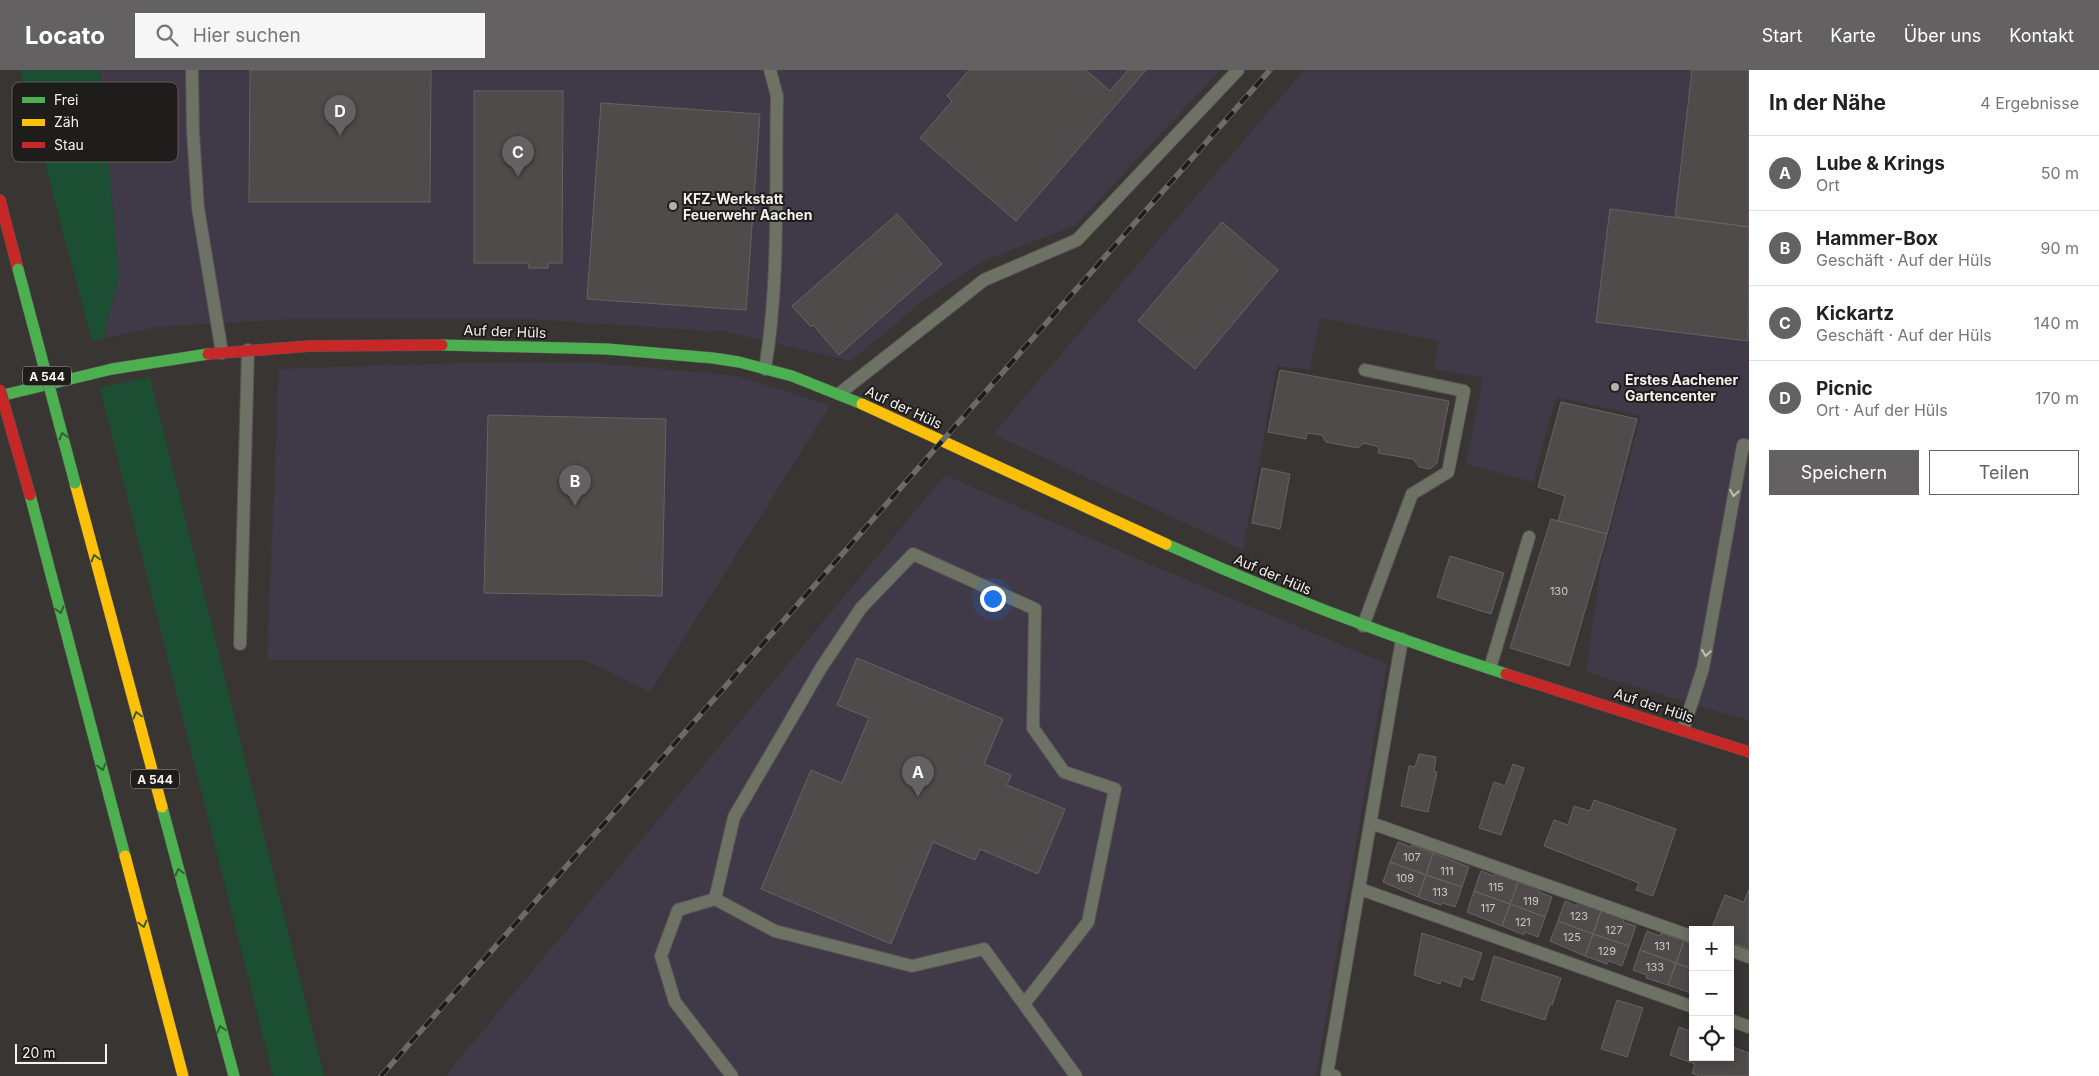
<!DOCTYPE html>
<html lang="de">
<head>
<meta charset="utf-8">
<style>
	:root { --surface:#fff; --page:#f6f6f6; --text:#222; --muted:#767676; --line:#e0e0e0; --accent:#636161 }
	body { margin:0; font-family:Inter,sans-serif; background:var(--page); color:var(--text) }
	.controls { position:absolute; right:15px; bottom:15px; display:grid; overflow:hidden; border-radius:0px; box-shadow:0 2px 12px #0003 }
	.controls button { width:45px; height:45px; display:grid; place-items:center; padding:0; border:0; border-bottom:1px solid var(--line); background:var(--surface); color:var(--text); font:25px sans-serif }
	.scale { position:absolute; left:15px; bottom:12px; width:92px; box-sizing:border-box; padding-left:5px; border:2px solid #f5f1ef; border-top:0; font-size:14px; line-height:18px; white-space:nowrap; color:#f5f1ef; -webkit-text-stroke:4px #1f1d1b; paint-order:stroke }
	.you { position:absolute; left:992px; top:528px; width:18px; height:18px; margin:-12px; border:4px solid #fff; border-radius:50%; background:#1a73e8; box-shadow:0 0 0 8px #1a73e833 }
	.badge { display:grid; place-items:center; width:32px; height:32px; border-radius:50%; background:var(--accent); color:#fff; font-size:16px; font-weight:700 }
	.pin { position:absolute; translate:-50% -41px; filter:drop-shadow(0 1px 2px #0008) }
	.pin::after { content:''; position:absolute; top:26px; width:18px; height:15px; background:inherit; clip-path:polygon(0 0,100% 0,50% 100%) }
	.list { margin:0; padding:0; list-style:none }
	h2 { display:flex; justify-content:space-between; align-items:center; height:65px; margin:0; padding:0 20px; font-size:21px }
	h2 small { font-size:16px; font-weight:400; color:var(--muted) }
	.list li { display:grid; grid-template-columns:32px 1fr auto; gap:15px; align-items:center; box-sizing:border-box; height:75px; padding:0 20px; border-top:1px solid var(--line) }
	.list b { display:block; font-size:19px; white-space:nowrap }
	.list p { margin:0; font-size:16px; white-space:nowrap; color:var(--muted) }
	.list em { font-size:16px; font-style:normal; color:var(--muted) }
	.actions { display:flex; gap:10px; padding:15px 20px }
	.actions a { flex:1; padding:11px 0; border:1px solid var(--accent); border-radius:0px; text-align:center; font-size:18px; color:var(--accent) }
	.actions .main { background:var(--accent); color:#fff }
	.icon { flex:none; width:28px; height:28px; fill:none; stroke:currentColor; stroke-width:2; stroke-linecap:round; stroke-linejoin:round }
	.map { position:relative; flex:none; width:1749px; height:1006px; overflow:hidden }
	header { display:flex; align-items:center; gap:30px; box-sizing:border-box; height:70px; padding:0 25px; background:var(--accent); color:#fff }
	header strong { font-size:24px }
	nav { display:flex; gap:28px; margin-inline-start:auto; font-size:18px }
	.search { width:350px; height:45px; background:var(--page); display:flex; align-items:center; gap:12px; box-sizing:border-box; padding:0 18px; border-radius:0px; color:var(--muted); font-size:19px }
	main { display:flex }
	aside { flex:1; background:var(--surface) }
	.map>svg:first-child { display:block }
</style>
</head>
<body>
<header>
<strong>Locato</strong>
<div class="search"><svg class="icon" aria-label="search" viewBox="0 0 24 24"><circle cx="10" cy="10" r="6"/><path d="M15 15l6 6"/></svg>Hier suchen</div>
<nav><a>Start</a><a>Karte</a><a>Über uns</a><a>Kontakt</a></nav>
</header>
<main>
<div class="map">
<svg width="1749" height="1006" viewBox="0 0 1749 1006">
	<rect width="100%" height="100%" fill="#383533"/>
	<path fill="#403947" d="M100 0H1220L1076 155 981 192 927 228 851 291 727 262 530 249H290L156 257 103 269 119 206Z
		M1304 0H1749V651L1586 602 1601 494 1641 346 1556 327 1533 412 1466 394 1483 308 1434 299 1439 271 1320 248 1310 300 1277 296 1243 480 993 364Z
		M456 293H600L738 306 830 336 650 622 584 590H267L279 299Z
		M945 405 1147 493 1387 594 1316 1006H445Z"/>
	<path fill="#1c4e33" d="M20 0H100L119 206 103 269 92 271Z
		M150 307 324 1006H273L100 318Z"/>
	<path fill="#4e4b4a" stroke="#666362" d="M250 0H431L430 132H249Z
		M969 0H1086L1110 21 1128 0H1146L1016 151 920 68 952 31 947 26Z
		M1692 0H1749V157L1675 147Z
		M474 21H563L562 193H548V198H529L528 193H474Z
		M601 33 760 44 746 240 587 229Z
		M1610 139 1749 157 1748 271 1596 252Z
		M897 144 942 194 839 285 813 255 811 257 792 236Z
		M1222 152 1278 200 1195 299 1138 251Z
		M1280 300 1449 331 1437 393 1430 399 1419 397 1413 389 1378 383 1379 377 1364 373 1358 378 1326 372 1322 365 1307 363 1306 369 1268 362Z
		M1561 332 1637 349 1607 464 1558 451 1565 426 1538 417Z
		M488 345 666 349 662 526 484 523Z
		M1262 398 1290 404 1280 459 1252 453Z
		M1551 449 1607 464 1569 596 1510 578Z
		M1450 486 1504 503 1491 544 1437 527Z
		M857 588 1003 649 984 694 1011 705 1007 715 1065 739 1038 804 980 779 975 790 933 772 891 874 761 819 811 700 842 713 869 648 837 635Z
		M1419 684 1436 687 1434 701 1437 702 1428 742 1401 736 1409 696 1415 697Z
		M1513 694 1524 698 1501 765 1479 758 1494 712 1505 716Z
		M1594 730 1676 759 1653 826 1636 820 1639 813 1544 776 1554 750 1568 755 1574 736 1590 741Z
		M1398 772 1411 777 1412 775 1433 783 1426 805 1390 792Z
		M1433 783 1469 797 1462 817 1426 805Z
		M1390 792 1426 805 1418 827 1383 812Z
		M1481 801 1494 806 1495 804 1518 812 1510 834 1474 821Z
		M1426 805 1462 817 1455 837 1442 833 1441 835 1418 827Z
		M1518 812 1540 820 1539 822 1552 827 1545 847 1510 834Z
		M1749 819V879L1730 872V860H1711L1725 825 1744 832Z
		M1474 821 1510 834 1502 856 1467 842Z
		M1565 831 1577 836 1578 833 1601 841 1593 864 1558 851Z
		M1510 834 1545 847 1538 867 1525 862 1524 865 1502 856Z
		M1601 841 1624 849 1623 852 1636 856 1629 876 1593 864Z
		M1558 851 1593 864 1585 886 1550 871Z
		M1647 861 1660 866 1661 863 1684 871 1676 893 1640 880Z
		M1422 863 1482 883 1473 910 1463 906 1460 917 1441 910 1440 914 1414 905Z
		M1593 864 1629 876 1622 896 1609 891 1607 894 1585 886Z
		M1684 871 1693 874V899L1676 893Z
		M1640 880 1676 893 1668 915 1646 908 1647 905 1633 900Z
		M1494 886 1561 908 1552 935 1550 934 1545 950 1481 930Z
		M1676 893 1693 899V921L1691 923 1668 915Z
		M1617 930 1643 938 1627 987 1601 979Z
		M1679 957 1693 962V987H1730V976L1749 983V1006H1699L1692 1003 1695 994 1670 985Z"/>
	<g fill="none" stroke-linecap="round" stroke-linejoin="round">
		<g stroke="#555352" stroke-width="14">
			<path id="lane" d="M192 0 193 62 198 138 222 283
				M765 299C780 209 775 116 777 26L770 0
				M840 323 984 210 1077 170 1238 0
				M1363 556 1412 424 1448 402 1464 321 1365 300
				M240 574 248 280
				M1490 598 1529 467
				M1683 660 1703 598 1743 375 1749 376
				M1371 753 1693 867
				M1360 819 1693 937
				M715 829 734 747 821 598 861 538 913 484 1035 539 1033 658 1064 702 1115 719 1088 852 1024 934
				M1730 880 1749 887
				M1730 950 1749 957
				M732 1006 675 932 661 886 678 840 715 829 775 861 912 896 984 879 1076 1006
				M1335 1006 1327 1004 1402 569"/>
		</g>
		<g stroke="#555352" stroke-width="12">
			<path id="fast" d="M442 275 607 279 713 288 739 292 792 306 862 334
				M0 326 112 299 208 284
				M30 425 125 786
				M1166 474C1277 524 1390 567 1506 604
				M162 737 234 1006"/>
		</g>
		<g stroke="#555352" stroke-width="12">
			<path id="slow" d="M862 334 1166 474
				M75 413 162 737
				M125 786 183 1006"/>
		</g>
		<g stroke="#555352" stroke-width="12">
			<path id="jam" d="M0 130 18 199
				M208 284 310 276 442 275
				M1506 604 1749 682"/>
		</g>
		<use href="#lane" stroke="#6d7264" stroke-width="12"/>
		<use href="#fast" stroke="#4caf50" stroke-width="11"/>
		<use href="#slow" stroke="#ffc107" stroke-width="11"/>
		<use href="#jam" stroke="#c62828" stroke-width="11"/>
		<g stroke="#6b6c65" stroke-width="5.5">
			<path id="rail" d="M381 1006 1270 0"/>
		</g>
		<use href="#rail" stroke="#1f1d1b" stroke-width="4" stroke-dasharray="11" stroke-linecap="butt"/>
		<g stroke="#555352" stroke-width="12" stroke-linecap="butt">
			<path id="fast-bridge" d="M18 199 75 413"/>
		</g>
		<g stroke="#555352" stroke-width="12" stroke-linecap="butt">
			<path id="jam-bridge" d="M0 320 30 425"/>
		</g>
		<use href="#fast-bridge" stroke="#4caf50" stroke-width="11"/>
		<use href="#jam-bridge" stroke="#c62828" stroke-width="11"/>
	</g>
	<defs><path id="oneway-chevron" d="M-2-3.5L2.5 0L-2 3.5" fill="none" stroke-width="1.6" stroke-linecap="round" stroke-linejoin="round" transform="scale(1.25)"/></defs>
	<g stroke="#335f33">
		<use href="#oneway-chevron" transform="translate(63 366) rotate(-105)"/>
		<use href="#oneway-chevron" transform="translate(95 488) rotate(-105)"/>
		<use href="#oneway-chevron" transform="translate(60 540) rotate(75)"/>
		<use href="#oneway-chevron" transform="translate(137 645) rotate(-105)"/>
		<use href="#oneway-chevron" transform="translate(102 697) rotate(75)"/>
		<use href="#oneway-chevron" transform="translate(179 802) rotate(-105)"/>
		<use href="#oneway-chevron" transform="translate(143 854) rotate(75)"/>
		<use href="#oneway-chevron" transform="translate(221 959) rotate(-105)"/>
	</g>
	<g stroke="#bfbeb7">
		<use href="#oneway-chevron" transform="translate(1734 423) rotate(100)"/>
		<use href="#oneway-chevron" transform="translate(1706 583) rotate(100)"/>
	</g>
	<g fill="#b3afad" stroke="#1f1d1b" stroke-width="2">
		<circle cx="673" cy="136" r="5"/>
		<circle cx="1615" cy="317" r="5"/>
	</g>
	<g text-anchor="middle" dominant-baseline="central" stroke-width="4" stroke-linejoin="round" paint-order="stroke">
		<g font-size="11" fill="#cbc8c6">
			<text x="1559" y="521">130</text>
			<text x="1412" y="787">107</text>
			<text x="1447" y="801">111</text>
			<text x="1405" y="808">109</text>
			<text x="1496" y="817">115</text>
			<text x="1440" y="822">113</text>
			<text x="1531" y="831">119</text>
			<text x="1488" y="838">117</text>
			<text x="1579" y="846">123</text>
			<text x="1523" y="852">121</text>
			<text x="1614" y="860">127</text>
			<text x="1572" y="867">125</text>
			<text x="1662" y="876">131</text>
			<text x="1607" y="881">129</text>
			<text x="1655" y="897">133</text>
		</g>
		<g fill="#1f1d1b" stroke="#b5b1af" stroke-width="1">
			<rect x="23" y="296.5" width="48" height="19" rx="4"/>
			<rect x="131" y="699.5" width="48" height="19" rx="4"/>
		</g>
		<g font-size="12" font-weight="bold" fill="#f5f1ef">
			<text x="47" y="306">A 544</text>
			<text x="155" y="709">A 544</text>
		</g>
		<g font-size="14" font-weight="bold" fill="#f5f1ef" stroke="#1f1d1b" text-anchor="start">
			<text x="683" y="128">KFZ-Werkstatt<tspan x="683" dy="16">Feuerwehr Aachen</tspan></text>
			<text x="1625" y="309">Erstes Aachener<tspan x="1625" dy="16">Gartencenter</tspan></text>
		</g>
		<g font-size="14" fill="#f5f1ef" stroke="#1f1d1b">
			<text transform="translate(505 261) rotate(2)">Auf der Hüls</text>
			<text transform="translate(904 337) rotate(25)">Auf der Hüls</text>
			<text transform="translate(1273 504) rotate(23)">Auf der Hüls</text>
			<text transform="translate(1654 635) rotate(18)">Auf der Hüls</text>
		</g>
	</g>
	<rect x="12" y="12" width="166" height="80" rx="8" fill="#1f1d1b" stroke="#5f5d5b" stroke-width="1"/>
	<rect x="22" y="27" width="23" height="6" fill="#4caf50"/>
	<rect x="22" y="49" width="23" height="7" fill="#ffc107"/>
	<rect x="22" y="72" width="23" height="6" fill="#c62828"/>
	<g font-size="14" fill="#f5f1ef">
		<text x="54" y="35">Frei</text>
		<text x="54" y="57">Zäh</text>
		<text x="54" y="80">Stau</text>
	</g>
</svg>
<div class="controls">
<button>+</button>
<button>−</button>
<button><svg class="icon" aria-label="locate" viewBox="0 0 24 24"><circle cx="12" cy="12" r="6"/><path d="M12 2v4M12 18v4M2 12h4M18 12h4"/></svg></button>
</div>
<div class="scale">20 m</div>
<div class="you"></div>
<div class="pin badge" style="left:918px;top:727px">A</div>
<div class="pin badge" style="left:575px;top:436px">B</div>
<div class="pin badge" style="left:518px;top:107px">C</div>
<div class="pin badge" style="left:340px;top:66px">D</div>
</div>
<aside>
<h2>In der Nähe<small>4 Ergebnisse</small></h2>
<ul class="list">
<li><span class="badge">A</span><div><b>Lube &amp; Krings</b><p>Ort</p></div><em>50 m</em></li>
<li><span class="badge">B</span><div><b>Hammer-Box</b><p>Geschäft · Auf der Hüls</p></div><em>90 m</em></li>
<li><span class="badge">C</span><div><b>Kickartz</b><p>Geschäft · Auf der Hüls</p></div><em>140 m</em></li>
<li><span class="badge">D</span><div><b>Picnic</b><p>Ort · Auf der Hüls</p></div><em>170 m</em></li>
</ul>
<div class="actions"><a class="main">Speichern</a><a>Teilen</a></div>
</aside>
</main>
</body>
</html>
